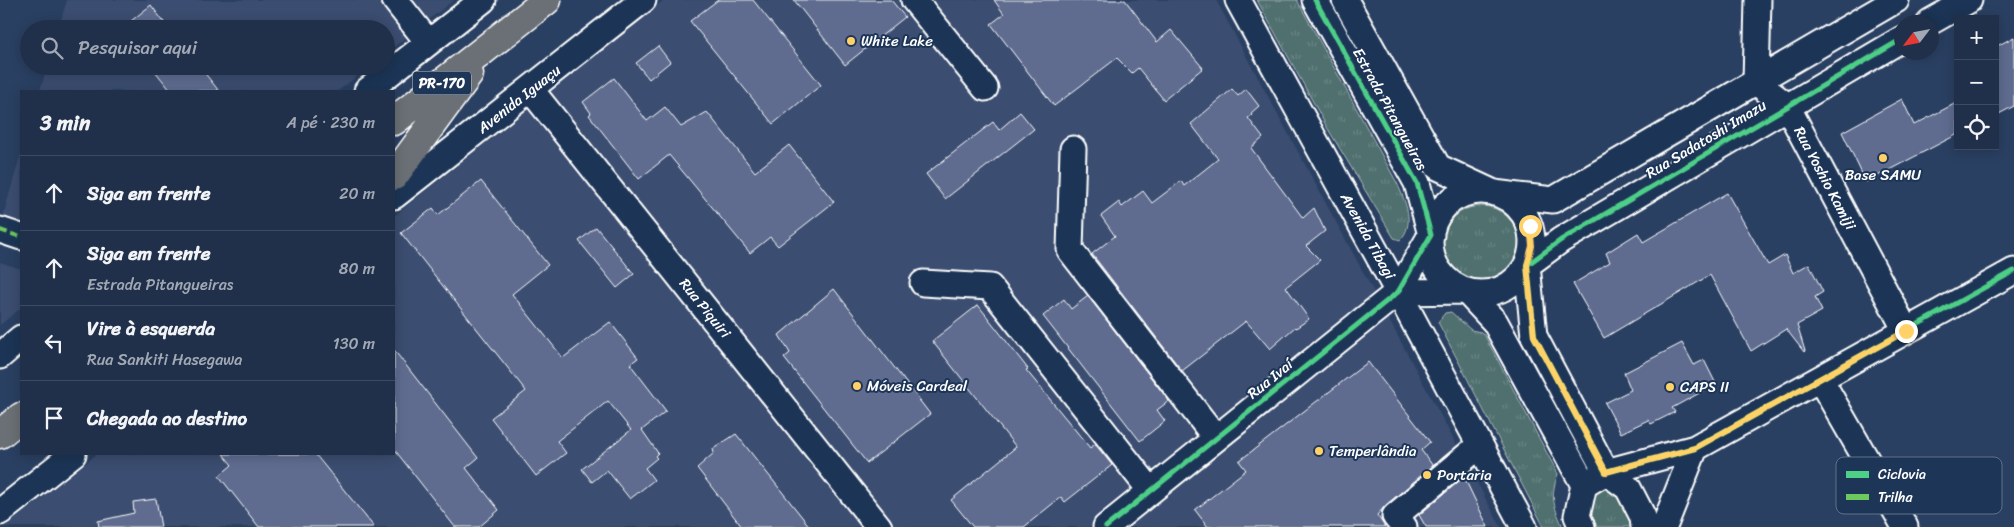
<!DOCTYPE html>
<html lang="pt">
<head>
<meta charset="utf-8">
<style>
	:root { --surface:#20304a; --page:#283851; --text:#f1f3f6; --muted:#a2a9b5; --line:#3d4b62 }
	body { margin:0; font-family:Sriracha,sans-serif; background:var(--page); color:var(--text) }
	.controls { position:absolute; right:15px; top:15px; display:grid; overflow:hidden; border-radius:0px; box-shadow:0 2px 12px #0003 }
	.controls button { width:45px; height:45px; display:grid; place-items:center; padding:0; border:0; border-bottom:1px solid var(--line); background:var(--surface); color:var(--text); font:25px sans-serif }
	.compass { position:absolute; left:1894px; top:15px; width:45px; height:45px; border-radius:50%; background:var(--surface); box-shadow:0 2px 12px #0003; rotate:238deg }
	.stop { position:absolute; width:15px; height:15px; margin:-11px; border:4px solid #ffd166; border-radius:50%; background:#fff }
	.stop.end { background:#ffd166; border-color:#fff; box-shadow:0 1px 5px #0008 }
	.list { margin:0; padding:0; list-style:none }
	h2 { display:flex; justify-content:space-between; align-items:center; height:65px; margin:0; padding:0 20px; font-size:21px }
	h2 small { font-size:16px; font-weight:400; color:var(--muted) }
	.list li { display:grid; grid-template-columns:32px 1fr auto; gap:15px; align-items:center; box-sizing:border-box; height:75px; padding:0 20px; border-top:1px solid var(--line) }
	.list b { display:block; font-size:19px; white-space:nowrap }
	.list p { margin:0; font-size:16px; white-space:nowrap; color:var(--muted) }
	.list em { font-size:16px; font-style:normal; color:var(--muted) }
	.icon { flex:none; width:28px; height:28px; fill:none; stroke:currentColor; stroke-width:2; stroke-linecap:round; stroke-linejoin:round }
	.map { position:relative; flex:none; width:2014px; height:527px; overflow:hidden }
	.search { position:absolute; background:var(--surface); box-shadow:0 2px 12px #0003; left:20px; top:20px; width:375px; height:55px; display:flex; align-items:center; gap:12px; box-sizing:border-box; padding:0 18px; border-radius:28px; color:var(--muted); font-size:19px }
	.panel { position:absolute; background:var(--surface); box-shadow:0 2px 12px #0003; left:20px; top:90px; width:375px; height:365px; border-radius:0px }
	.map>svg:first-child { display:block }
</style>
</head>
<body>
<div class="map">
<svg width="2014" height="527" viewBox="0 0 2014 527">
	<defs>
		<pattern id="grass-tufts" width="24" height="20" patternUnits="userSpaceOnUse" patternTransform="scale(1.25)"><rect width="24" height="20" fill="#4f6f6e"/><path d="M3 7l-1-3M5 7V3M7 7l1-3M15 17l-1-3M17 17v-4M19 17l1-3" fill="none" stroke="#698584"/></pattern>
	</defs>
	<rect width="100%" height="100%" fill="#2a4062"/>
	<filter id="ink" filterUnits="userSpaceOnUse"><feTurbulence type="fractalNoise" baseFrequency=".02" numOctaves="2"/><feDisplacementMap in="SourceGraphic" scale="10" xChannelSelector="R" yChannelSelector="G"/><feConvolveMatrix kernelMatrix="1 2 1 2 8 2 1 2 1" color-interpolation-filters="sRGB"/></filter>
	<g filter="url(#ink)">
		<path fill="#3a4d70" d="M67 0H454L386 53V29H58Z
			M664 0H1216L1501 527H5L97 454H394V216Z
			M47 66H370L338 91H40Z
			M21 153V221L3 216Z
			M0 262 21 269V308L0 325Z"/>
		<path fill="url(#grass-tufts)" stroke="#a7b7b6" d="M1257 0H1297L1397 183C1405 201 1416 224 1400 240L1394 238 1328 129Z
			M1443 244a38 38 0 1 1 76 0a38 38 0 1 1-76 0Z
			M1451 312 1471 330 1481 332 1485 336 1558 474C1550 496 1553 504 1562 525L1559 527H1544L1438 322 1445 313Z
			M1614 485 1636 527H1591L1585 501 1595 486Z"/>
		<path fill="#5e6c90" stroke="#fff" d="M718 0H753L821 85 773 124 690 21Z
			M794 0H891L905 17 845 65Z
			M994 0H1125L1157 42 1171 30 1203 68 1164 100 1138 68 1132 73 1117 58 1054 106 991 24 1004 14Z
			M151 5 169 29H121Z
			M2014 37V106L1995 116V47Z
			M658 46 670 62 649 79 636 63Z
			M151 66H199L219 91H171Z
			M614 78 647 121 665 107 681 127 707 112 755 172 789 145 834 202 778 246 770 237 750 253 669 155 639 179 589 115 591 113 583 102Z
			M1232 89 1238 96 1246 89 1259 106 1251 113 1252 115 1248 118 1263 138 1251 148 1303 218 1314 208 1325 231 1306 246 1320 260 1286 287 1309 319 1296 328 1295 327 1270 349 1246 321 1182 371 1092 254 1115 236 1101 216 1119 202 1122 207 1143 191 1152 203 1181 181 1184 186 1218 159 1191 124Z
			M1902 99 1914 125 1958 102V134L1866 182 1842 132Z
			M1020 112 1034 129 945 199 926 174 993 122 999 130Z
			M481 181 548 265 512 294 563 358 610 322 638 358 630 364 666 411 642 430 658 453 655 456 657 458 645 468 654 480 630 499 607 470 592 482 582 469 631 430 608 401 557 441 566 453 536 476 491 418 526 391 401 233 433 208 438 215Z
			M1727 193 1768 265 1785 255 1793 273 1809 264 1823 292 1815 297 1822 311 1797 325 1805 351 1804 352 1786 329 1751 351 1710 275 1604 338 1573 284 1610 262 1606 253 1638 233 1643 242Z
			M596 227 634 274 617 288 579 241Z
			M834 289 930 414 867 463 784 358 790 353 779 335Z
			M1088 296 1169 401 1157 410 1165 421 1140 441 1043 316 1064 299 1071 309Z
			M978 305 1028 369 1026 370 1090 448 1095 444 1112 465 1065 502 1061 497 1024 527H973L951 500 1016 447 932 341Z
			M1682 343 1694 365 1704 360 1716 384 1672 408 1675 412 1651 424 1648 420 1621 433 1605 403 1631 390 1624 373Z
			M394 350 478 458 466 468 499 510 479 527H455L394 449Z
			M1368 362 1430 442 1421 450 1433 466 1386 505 1377 515 1385 527H1208L1195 510 1246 470 1239 461Z
			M736 434 810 527H742L697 468 714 453 713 449Z
			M223 454H315L374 527H259L219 476 232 465Z
			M1464 477 1488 527H1426L1419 515Z
			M156 499 161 527H99L98 521 134 513 133 502Z"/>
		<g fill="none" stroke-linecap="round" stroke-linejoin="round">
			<g stroke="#fff" stroke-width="29">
				<path id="minor" d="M395 0 428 42
					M914 0 985 88
					M1238 0 1398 292 1524 527
					M1345 0 1438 167 1494 193 1553 200 1896 0
					M1758 0 1756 82 1787 106 1906 331
					M1930 22 1969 0
					M1902 39 1561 240 1527 265 1534 336 1606 472 1695 448 2014 271
					M531 90 879 527
					M367 91 483 0
					M1073 149 1070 250 1216 438
					M1430 242a51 51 0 1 1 102 0a51 51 0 1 1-102 0Z
					M394 196 643 0
					M0 230 21 237
					M923 283 990 287 1151 491
					M1398 292 1466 291 1495 322 1584 485
					M0 356 21 338
					M1820 379 1905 527
					M0 512 73 454
					M1106 527 1398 292 1431 235 1417 183 1315 0
					M1404 527 1395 516 1480 445
					M1582 527 1577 516 1584 485 1606 472 1628 488 1643 517 1644 527
					M1664 527 1695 448"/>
			</g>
			<g stroke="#fff" stroke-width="31">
				<path id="highway" d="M394 121 547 0
					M394 176 469 74
					M0 434 21 417"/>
			</g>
			<use href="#minor" stroke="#1d3557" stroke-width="25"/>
			<use href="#highway" stroke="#6b6f75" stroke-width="28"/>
			<path stroke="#6dc95d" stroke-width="4" stroke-dasharray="8 4" stroke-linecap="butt" d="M0 230 21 237"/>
			<g stroke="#1d3557" stroke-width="8">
				<path id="cycleway" d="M1902 39 1561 240 1527 265 1534 336 1606 472 1695 448 2014 271
					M1106 527 1398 292 1431 235 1417 183 1315 0"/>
			</g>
			<use href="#cycleway" stroke="#4dcf88" stroke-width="5"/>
		</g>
	</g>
	<g fill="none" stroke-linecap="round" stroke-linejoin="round" filter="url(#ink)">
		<path stroke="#ffd166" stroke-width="6" d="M1530 226 1532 246 1527 265 1534 336 1606 472 1695 448 1906 331"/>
	</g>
	<g fill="#ffd166" stroke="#1d3557" stroke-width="2">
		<circle cx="851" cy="41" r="5"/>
		<circle cx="1883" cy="158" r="5"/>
		<circle cx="857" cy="386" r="5"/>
		<circle cx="1670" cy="387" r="5"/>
		<circle cx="1319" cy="451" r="5"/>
		<circle cx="1427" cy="475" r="5"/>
	</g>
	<g text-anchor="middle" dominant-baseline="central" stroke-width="4" stroke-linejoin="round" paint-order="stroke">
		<rect fill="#1d3557" stroke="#bbc2cd" stroke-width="1" x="413" y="71.5" width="58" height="23" rx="4"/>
		<g font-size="14" font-weight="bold" fill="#fff">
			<text x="442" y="83">PR-170</text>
		</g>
		<g font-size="15" fill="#fff" stroke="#1d3557" text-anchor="start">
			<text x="861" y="41">White Lake</text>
			<text x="1883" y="175" text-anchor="middle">Base SAMU</text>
			<text x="867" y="386">Móveis Cardeal</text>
			<text x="1680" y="387">CAPS II</text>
			<text x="1329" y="451">Temperlândia</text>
			<text x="1437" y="475">Portaria</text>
		</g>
		<g font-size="15" fill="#fff" stroke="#1d3557">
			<text transform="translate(519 99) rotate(-38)">Avenida Iguaçu</text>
			<text transform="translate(1390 109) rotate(61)">Estrada Pitangueiras</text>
			<text transform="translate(1706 139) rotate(-31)">Rua Sadatoshi Imazu</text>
			<text transform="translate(1825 178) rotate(62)">Rua Yoshio Kamiji</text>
			<text transform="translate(1368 236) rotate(61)">Avenida Tibagi</text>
			<text transform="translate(705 308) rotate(51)">Rua Piquiri</text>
			<text transform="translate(1270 379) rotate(-39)">Rua Ivaí</text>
		</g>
	</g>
	<rect x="1836" y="457" width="166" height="57" rx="8" fill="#1d3557" stroke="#617289" stroke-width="1"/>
	<rect x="1846" y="471" width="23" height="7" fill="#4dcf88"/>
	<rect x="1846" y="494" width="23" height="6" fill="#6dc95d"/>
	<g font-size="14" fill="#fff">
		<text x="1878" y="479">Ciclovia</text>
		<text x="1878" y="502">Trilha</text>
	</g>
</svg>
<div class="controls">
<button>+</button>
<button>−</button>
<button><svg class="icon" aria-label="locate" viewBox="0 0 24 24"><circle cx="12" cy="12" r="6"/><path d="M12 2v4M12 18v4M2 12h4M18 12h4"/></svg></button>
</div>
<svg class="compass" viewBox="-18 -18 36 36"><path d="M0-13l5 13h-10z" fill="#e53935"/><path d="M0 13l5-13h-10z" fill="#a2a9b5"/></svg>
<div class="stop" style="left:1530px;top:226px"></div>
<div class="stop end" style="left:1906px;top:331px"></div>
<div class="search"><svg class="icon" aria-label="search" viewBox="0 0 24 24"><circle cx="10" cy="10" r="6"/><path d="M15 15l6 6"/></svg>Pesquisar aqui</div>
<section class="panel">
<h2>3 min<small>A pé · 230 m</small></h2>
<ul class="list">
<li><svg class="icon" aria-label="ahead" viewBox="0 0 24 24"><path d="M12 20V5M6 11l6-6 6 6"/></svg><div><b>Siga em frente</b></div><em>20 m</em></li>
<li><svg class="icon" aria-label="ahead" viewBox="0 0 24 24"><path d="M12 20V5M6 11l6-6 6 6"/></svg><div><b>Siga em frente</b><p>Estrada Pitangueiras</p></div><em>80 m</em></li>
<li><svg class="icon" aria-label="left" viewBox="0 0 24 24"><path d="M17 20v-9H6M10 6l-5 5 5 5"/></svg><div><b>Vire à esquerda</b><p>Rua Sankiti Hasegawa</p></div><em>130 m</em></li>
<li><svg class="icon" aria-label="arrive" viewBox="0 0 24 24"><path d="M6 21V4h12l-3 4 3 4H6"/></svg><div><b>Chegada ao destino</b></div></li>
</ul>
</section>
</div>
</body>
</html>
